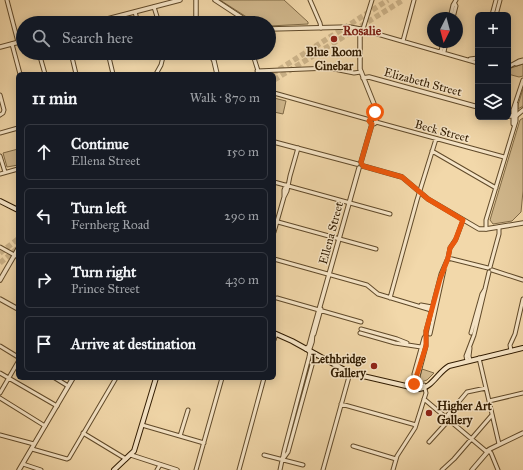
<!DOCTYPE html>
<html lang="en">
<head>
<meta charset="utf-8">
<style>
	:root { --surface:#171b24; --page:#242831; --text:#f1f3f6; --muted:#9ea1a6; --line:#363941 }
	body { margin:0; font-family:"IM FELL Great Primer",serif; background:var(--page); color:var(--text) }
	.controls { position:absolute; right:12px; top:12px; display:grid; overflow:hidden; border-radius:6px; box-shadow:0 2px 10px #0003 }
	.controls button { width:36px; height:36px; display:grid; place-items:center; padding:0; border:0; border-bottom:1px solid var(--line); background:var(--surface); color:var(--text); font:20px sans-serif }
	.compass { position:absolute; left:427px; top:12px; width:36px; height:36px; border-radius:50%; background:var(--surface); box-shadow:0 2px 10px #0003; rotate:186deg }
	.stop { position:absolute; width:12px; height:12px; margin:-9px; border:3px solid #ea580c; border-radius:50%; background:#fff }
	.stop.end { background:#ea580c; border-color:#fff; box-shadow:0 1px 4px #0008 }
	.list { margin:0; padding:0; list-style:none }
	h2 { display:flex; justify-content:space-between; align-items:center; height:52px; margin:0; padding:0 16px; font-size:17px }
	h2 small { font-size:13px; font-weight:400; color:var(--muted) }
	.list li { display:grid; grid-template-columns:26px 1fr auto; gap:12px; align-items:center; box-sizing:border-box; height:56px; margin:0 8px 8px; padding:0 8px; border:1px solid var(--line); border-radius:6px }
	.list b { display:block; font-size:15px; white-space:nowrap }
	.list p { margin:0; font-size:13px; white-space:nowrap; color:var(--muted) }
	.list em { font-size:13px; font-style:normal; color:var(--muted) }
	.icon { flex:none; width:22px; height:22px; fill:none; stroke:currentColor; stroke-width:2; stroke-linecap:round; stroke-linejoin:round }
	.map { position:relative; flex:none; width:523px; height:470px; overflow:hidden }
	.search { position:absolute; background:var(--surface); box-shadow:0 2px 10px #0003; left:16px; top:16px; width:260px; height:44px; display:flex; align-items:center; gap:10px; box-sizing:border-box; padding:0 14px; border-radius:22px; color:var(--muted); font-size:15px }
	.panel { position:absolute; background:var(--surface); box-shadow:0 2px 10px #0003; left:16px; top:72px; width:260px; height:308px; border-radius:6px }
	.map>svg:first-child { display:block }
</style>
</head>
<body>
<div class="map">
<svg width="523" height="470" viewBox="0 0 523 470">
	<rect width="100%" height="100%" fill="#f2d8aa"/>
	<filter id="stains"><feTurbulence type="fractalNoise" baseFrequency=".005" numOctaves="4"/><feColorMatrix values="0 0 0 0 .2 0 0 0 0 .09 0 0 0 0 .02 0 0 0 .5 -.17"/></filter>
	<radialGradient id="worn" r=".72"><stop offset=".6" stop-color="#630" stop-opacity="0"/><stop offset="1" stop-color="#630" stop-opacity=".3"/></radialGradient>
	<path fill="#d1b88d" stroke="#806a46" d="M220 0H284L308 22V24L269 26V23H256Z
		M523 64V76L519 77 508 74V69Z
		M523 89V106L518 109V105Z
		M274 98 286 101 283 114 274 112Z
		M523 118V191L521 212 512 221 493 224 490 220 520 120Z
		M18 149V165L7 167 3 153Z
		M422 369 434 373 427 380 421 382 419 381Z"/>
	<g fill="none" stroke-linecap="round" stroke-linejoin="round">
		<path stroke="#cbb288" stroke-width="5.5" stroke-dasharray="5.5 3" stroke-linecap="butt" d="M272 74 388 0
			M274 80 403 0
			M0 253 18 239
			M0 263 18 248"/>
		<g stroke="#604a2a" stroke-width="5">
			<path id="minor" d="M7 0 18 42
				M310 0 320 23 321 28
				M154 7 159 23
				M135 12 138 23
				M492 15 496 0
				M496 15 500 0
				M450 18 453 5 456 0
				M453 18 456 6 455 4
				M360 29 478 63
				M363 29 372 0
				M403 41 414 0
				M12 44 20 74
				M441 51 443 42
				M444 52 446 42
				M39 53 45 74
				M71 53 76 74
				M108 53 113 74
				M250 53 254 58 259 74
				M470 59 478 58
				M516 64 523 62
				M508 67 519 61 523 60
				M257 71 329 68 354 73 361 72
				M156 74 161 65 164 53
				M274 93 370 120
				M0 95 4 110 3 113 0 115
				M376 122 504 157
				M513 124V110L523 80
				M0 133 18 128
				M432 151 496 188
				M0 156 5 172
				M0 174 18 169
				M274 182 390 214
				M284 197V190L286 185
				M278 222 376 249
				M486 229V220L516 121V103
				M274 232 284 197 287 191 290 176 298 148
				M0 247 18 257
				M448 258 488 268
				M274 259 367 285 378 294 431 310
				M490 267 499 234V227
				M492 270 523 280
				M277 298 361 322
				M390 298 417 200 436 139
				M421 305 432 307
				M361 329 397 339 407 343
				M360 333 395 343 421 347
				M471 333 482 294 485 289
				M314 334 321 309
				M430 334 444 270
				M274 340 276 334
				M0 346 18 357
				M511 351 510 345 515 334 523 299
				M479 358 499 444
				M470 360 469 356 470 348
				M467 361 466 356 474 335 489 272
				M0 373 57 406
				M55 378 68 386
				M415 389 414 374 424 338 426 335
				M417 389 418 376 426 346V331L433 305 441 274 448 258 450 248 456 239 463 220
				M0 393 18 362
				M0 398 45 426
				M424 399 487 452
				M489 401 523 393
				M341 404 416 425
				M446 417 467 392 486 388
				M142 425 204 443
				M83 433 126 459
				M0 435 34 444
				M180 436 188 410
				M429 442 449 420
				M353 446 396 459
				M32 449 67 459 69 458 116 378
				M488 450 491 453 498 470
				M264 455 303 465
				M283 459 288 452 315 354
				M23 464 41 470
				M157 470 160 465
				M196 470 222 378
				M239 470 264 378
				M280 470 284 451 309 357 310 351
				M323 470 350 373
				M393 470 397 456 415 428 426 393 424 385
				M442 470 454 459 492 415"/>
		</g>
		<g stroke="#604a2a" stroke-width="5.5">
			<path id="tertiary" d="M215 0 250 23
				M92 23 180 0
				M196 23V0
				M269 29 349 27 360 29V69L374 104 375 109 373 118
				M0 47 23 41
				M210 53 214 61 217 74
				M363 78 369 77 478 107
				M508 116H516L523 110
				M370 121a3 3 0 1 1 6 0a3 3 0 1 1-6 0Z
				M274 142 357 164
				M361 162 372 124
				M363 166 402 177 428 199 479 229H486L523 223
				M0 280 18 249
				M0 299 18 309
				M313 331 359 168
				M306 349 309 346 313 331 312 342 309 351
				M131 455 177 470
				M19 470 73 378
				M472 470 490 449 523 433"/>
		</g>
		<g stroke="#301b00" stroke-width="6">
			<path id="secondary" d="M0 201 18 210
				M274 333 292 341 350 373 419 389C432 388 438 372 449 366L523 348
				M114 470 134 451 156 378"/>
		</g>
		<use href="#minor" stroke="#f7e6c8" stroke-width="3"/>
		<use href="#tertiary" stroke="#f7e6c8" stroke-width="3.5"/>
		<use href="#secondary" stroke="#f7e6c8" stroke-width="4"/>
	</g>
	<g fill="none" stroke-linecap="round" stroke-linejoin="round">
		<path stroke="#ea580c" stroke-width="5" d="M375 112 373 118H371L369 121 372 124 361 162 363 166 402 177 428 199 463 220 455 241 450 248 448 258 440 279 426 331V346L414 384"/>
	</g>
	<g fill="#8f2418" stroke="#f7e6c8" stroke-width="1.5">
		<circle cx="334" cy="39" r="4"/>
		<circle cx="374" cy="366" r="4"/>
		<circle cx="429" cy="413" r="4"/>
	</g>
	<g text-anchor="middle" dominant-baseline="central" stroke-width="3" stroke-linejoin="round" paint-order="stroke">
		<g font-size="12" font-weight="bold" fill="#301b00" stroke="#f7e6c8">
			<text x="334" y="52">Blue Room<tspan x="334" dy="14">Cinebar</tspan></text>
			<text x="366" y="359" text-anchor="end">Lethbridge<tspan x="366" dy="14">Gallery</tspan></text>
			<text x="437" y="406" text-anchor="start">Higher Art<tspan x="437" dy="14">Gallery</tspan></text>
		</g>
		<g font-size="12" fill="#301b00" stroke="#f7e6c8">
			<text transform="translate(423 82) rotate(15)">Elizabeth Street</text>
			<text transform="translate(442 131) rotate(15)">Beck Street</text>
			<text transform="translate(331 233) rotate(-75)">Ellena Street</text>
		</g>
		<g font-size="13" font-weight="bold" fill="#7a1f14" stroke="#f7e6c8">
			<text x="362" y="31">Rosalie</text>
		</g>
	</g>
	<rect width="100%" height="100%" filter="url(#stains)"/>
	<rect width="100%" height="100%" fill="url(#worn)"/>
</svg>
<div class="controls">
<button>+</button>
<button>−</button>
<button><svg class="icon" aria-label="layers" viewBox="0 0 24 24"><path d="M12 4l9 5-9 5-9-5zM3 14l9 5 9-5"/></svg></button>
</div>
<svg class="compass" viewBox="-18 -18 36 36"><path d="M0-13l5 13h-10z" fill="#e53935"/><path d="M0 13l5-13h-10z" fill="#9ea1a6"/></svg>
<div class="stop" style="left:375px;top:112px"></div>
<div class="stop end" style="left:414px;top:384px"></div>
<div class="search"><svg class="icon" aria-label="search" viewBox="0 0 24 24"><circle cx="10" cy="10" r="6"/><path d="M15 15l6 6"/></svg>Search here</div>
<section class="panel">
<h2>11 min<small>Walk · 870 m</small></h2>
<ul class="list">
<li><svg class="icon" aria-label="ahead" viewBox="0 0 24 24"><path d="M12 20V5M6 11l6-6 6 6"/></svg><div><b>Continue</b><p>Ellena Street</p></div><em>150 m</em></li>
<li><svg class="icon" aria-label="left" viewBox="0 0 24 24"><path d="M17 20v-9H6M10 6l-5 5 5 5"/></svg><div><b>Turn left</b><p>Fernberg Road</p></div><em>290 m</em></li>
<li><svg class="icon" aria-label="right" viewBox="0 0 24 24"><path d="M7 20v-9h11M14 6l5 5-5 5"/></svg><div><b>Turn right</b><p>Prince Street</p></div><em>430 m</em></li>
<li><svg class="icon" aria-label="arrive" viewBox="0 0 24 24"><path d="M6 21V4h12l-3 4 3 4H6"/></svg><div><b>Arrive at destination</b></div></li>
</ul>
</section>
</div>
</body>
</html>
